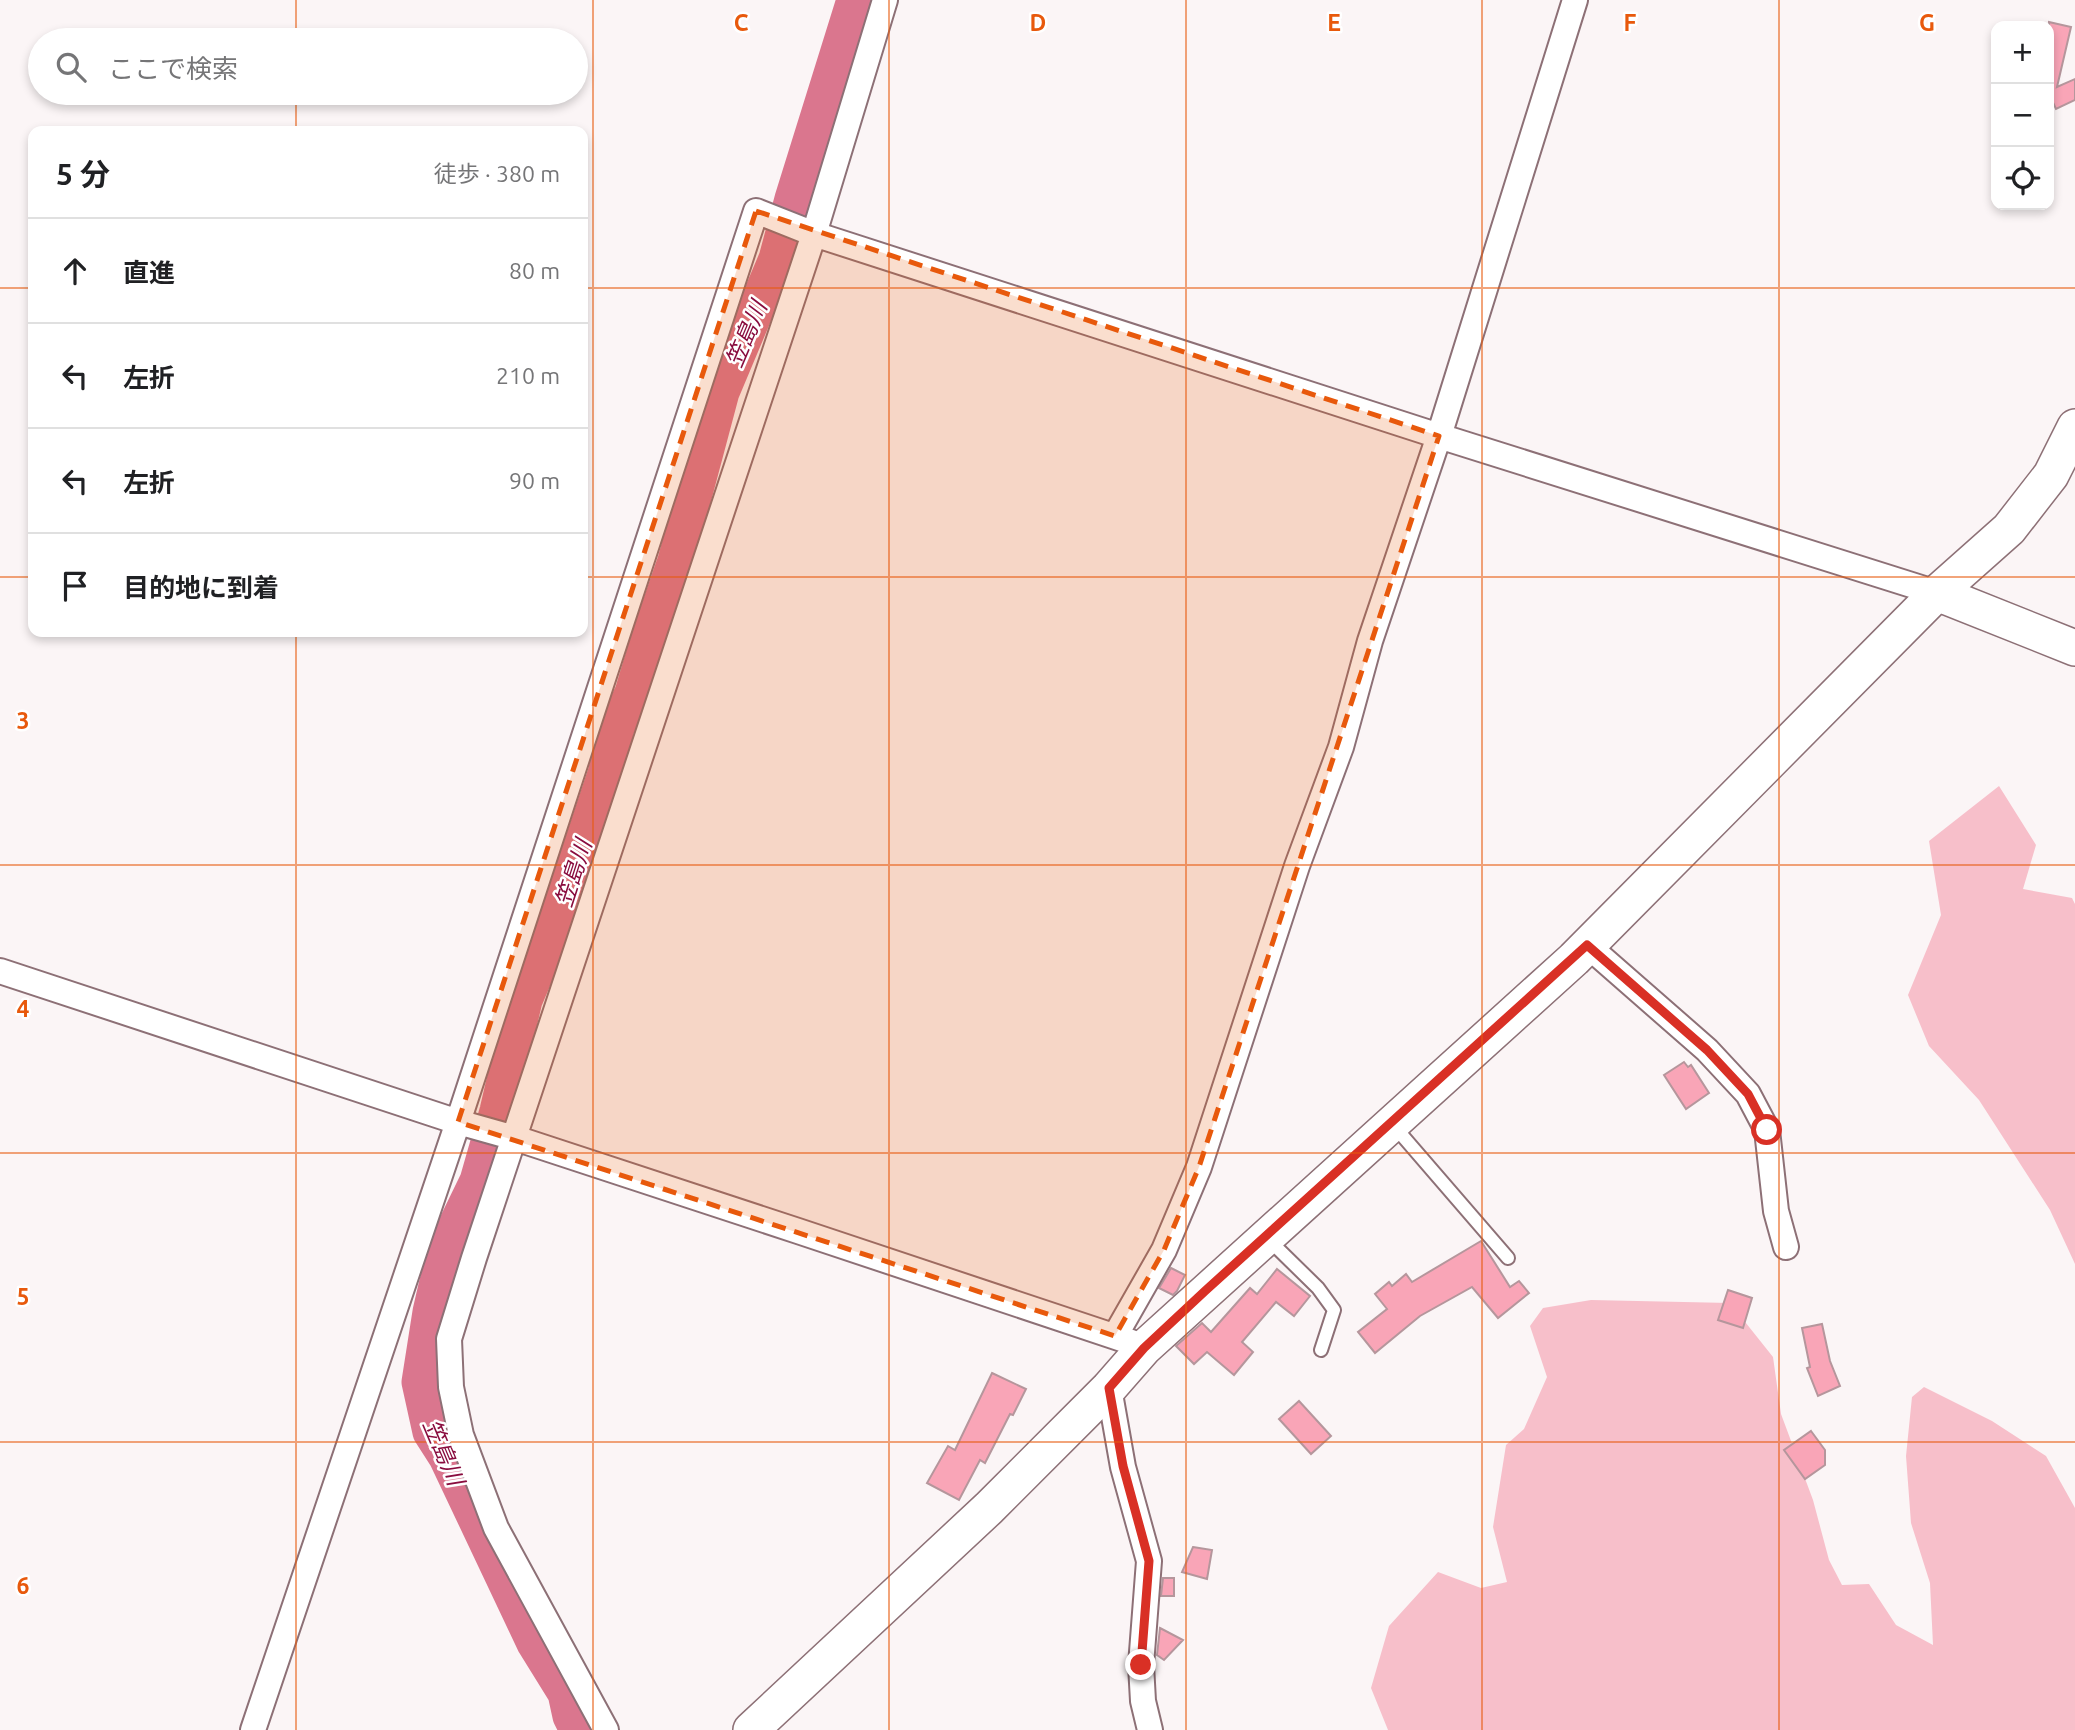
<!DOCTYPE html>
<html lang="ja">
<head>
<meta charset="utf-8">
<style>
	:root { --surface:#fff; --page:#f2f2f2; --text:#202124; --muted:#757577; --line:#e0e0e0 }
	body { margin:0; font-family:Ubuntu,"Noto Sans JP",sans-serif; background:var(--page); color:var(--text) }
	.controls { position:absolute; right:21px; top:21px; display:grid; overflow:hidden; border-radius:14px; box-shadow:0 4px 10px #0003 }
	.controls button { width:63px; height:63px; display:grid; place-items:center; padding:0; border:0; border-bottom:2px solid var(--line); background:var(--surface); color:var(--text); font:35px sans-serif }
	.stop { position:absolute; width:21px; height:21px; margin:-16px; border:5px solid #d93025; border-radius:50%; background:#fff }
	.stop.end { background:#d93025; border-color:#fff; box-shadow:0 2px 7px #0008 }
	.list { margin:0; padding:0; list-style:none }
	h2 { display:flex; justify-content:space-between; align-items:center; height:91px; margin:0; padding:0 28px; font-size:30px }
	h2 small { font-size:23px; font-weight:400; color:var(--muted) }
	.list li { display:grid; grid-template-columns:46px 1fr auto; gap:21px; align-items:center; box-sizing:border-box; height:105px; padding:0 28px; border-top:2px solid var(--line) }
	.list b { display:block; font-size:26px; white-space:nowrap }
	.list em { font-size:23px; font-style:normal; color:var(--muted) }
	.icon { flex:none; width:38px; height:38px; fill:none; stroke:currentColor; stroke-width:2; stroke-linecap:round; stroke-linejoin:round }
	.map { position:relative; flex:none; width:2075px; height:1730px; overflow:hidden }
	.search { position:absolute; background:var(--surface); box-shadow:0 4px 10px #0003; left:28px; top:28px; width:560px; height:77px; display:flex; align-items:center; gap:18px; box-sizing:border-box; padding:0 24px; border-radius:38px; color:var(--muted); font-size:26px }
	.panel { position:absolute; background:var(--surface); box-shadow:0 4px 10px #0003; left:28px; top:126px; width:560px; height:511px; border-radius:14px }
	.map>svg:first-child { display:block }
</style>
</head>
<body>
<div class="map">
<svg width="2075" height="1730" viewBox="0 0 2075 1730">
	<rect width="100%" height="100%" fill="#fbf5f6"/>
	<path fill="#f7bfca" d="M1999 786 2036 845 2023 889 2072 898 2075 904V1264L2050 1210 1979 1100 1929 1046 1908 995 1941 915 1929 841Z
		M1591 1300 1730 1303 1773 1357 1781 1414 1813 1500 1829 1560 1842 1585 1869 1584 1896 1625 1933 1645 1930 1583 1911 1523 1906 1456 1912 1397 1924 1387 1992 1421 2046 1456 2075 1508V1730H1388L1371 1688 1389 1626 1438 1572 1481 1588 1507 1582 1493 1527 1506 1445 1524 1429 1547 1377 1530 1326 1543 1308Z"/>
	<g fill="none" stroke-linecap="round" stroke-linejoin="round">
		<path stroke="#da768e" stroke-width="37" d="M578 1730 571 1716 566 1693 535 1643 447 1457 431 1432 420 1382 431 1312 446 1247 478 1181 498 1111 524 1000 554 929 606 774 616 728 633 693 650 636 676 561 721 392 777 259 793 199 855 0"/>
	</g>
	<path fill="#f9a5b7" stroke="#b5969c" stroke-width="2" d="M2049 22 2071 27 2057 87 2075 79V100L2056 109 2049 94Z
		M1684 1062 1688 1067 1691 1065 1709 1093 1686 1109 1664 1075Z
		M1481 1241 1510 1287 1519 1281 1529 1293 1498 1318 1472 1287 1420 1316 1375 1353 1358 1332 1387 1309 1375 1294 1389 1282 1392 1286 1406 1274 1412 1282Z
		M1171 1268 1185 1275 1177 1291 1173 1295 1159 1288Z
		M1277 1269 1310 1296 1294 1316 1276 1302 1242 1342 1253 1352 1234 1375 1207 1352 1194 1364 1176 1346 1202 1323 1211 1332 1250 1288 1257 1294Z
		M1728 1290 1752 1298 1743 1328 1718 1320Z
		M1822 1324 1830 1361 1840 1386 1818 1396 1807 1368 1810 1367 1802 1328Z
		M992 1373 1026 1389 1013 1415 1010 1414 985 1463 980 1460 959 1500 927 1483 948 1446 955 1450Z
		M1299 1401 1331 1436 1311 1454 1279 1419Z
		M1811 1431 1825 1450V1465L1805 1479 1784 1450Z
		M1193 1547 1212 1550 1207 1579 1182 1572Z
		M1163 1578H1174V1596H1161Z
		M1160 1628 1183 1640 1164 1660 1157 1655Z"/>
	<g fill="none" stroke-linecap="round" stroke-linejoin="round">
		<g stroke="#8d7076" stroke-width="16">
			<path id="lane" d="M1394 1126 1508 1258
				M1268 1239 1318 1288 1334 1310 1321 1350"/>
		</g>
		<g stroke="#8d7076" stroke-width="28">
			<path id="street" d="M1587 945 1707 1050 1748 1094 1767 1130 1776 1211 1786 1247
				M0 971 458 1122 515 1138 798 1231 1131 1342
				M1115 1336 1164 1250 1199 1167 1297 866 1341 747 1370 641 1439 436 1575 0
				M1109 1388 1123 1467 1149 1561 1141 1665 1143 1701 1150 1730
				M253 1730 458 1122 756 211 814 234 1439 436 1937 593
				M606 1730 496 1528 461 1435 451 1387 449 1339 474 1258 814 234 885 0"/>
		</g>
		<g stroke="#8d7076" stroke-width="38">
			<path id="secondary" d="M1937 593 2075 648
				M751 1730 989 1508 1109 1388 1144 1348 1574 959 1937 593 2009 529 2051 475 2075 427"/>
		</g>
		<use href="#lane" stroke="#fff" stroke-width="12"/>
		<use href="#street" stroke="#fff" stroke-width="24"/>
		<use href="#secondary" stroke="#fff" stroke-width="35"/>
	</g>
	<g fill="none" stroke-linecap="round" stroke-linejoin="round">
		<path stroke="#d93025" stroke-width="9" d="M1141 1665 1149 1561 1123 1466 1109 1388 1144 1348 1205 1291 1587 945 1707 1050 1748 1094 1767 1130"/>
	</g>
	<path fill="#e8590c" fill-opacity="0.2" stroke="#e8590c" stroke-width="5" stroke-dasharray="14 9" stroke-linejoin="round" d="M756 211 1439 436 1199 1167 1164 1250 1115 1336 458 1122Z"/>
	<path fill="none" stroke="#e8590c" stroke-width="2" stroke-opacity="0.55" d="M296 0V40M593 0V1730M889 0V1730M1186 0V1730M1482 0V1730M1779 0V1730M296 93V131M0 288H33M583 288H2075M0 577H33M583 577H2075M296 632V1730M0 865H2075M0 1153H2075M0 1442H2075"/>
	<g text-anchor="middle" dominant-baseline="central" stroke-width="5" stroke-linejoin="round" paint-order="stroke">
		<g font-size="23" font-style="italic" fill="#890c3e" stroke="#fff">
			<text transform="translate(746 334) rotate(-67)">笠島川</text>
			<text transform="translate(573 873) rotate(-72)">笠島川</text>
			<text transform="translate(444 1452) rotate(67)">笠島川</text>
		</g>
	</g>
	<g font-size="23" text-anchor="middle" font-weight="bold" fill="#e8590c" stroke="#fff" stroke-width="5" stroke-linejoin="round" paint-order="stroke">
		<text x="741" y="31">C</text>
		<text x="1038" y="31">D</text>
		<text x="1334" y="31">E</text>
		<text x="1630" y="31">F</text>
		<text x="1927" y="31">G</text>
		<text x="23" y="729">3</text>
		<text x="23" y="1017">4</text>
		<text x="23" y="1305">5</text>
		<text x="23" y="1594">6</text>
	</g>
</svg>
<div class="controls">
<button>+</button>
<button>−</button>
<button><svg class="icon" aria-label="locate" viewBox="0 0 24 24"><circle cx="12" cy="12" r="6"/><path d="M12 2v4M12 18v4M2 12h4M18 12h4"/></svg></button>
</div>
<div class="stop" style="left:1767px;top:1130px"></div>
<div class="stop end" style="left:1141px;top:1665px"></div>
<div class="search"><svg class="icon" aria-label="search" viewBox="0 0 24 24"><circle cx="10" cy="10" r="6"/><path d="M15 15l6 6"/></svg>ここで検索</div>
<section class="panel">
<h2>5 分<small>徒歩 · 380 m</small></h2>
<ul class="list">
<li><svg class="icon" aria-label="ahead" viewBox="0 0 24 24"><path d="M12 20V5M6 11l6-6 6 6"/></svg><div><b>直進</b></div><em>80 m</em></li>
<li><svg class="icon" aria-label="left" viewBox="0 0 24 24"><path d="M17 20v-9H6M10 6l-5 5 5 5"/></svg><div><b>左折</b></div><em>210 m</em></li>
<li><svg class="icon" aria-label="left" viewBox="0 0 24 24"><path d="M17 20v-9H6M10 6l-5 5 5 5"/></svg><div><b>左折</b></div><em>90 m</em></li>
<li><svg class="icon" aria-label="arrive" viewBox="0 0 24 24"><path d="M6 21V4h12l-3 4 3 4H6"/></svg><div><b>目的地に到着</b></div></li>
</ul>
</section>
</div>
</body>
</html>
